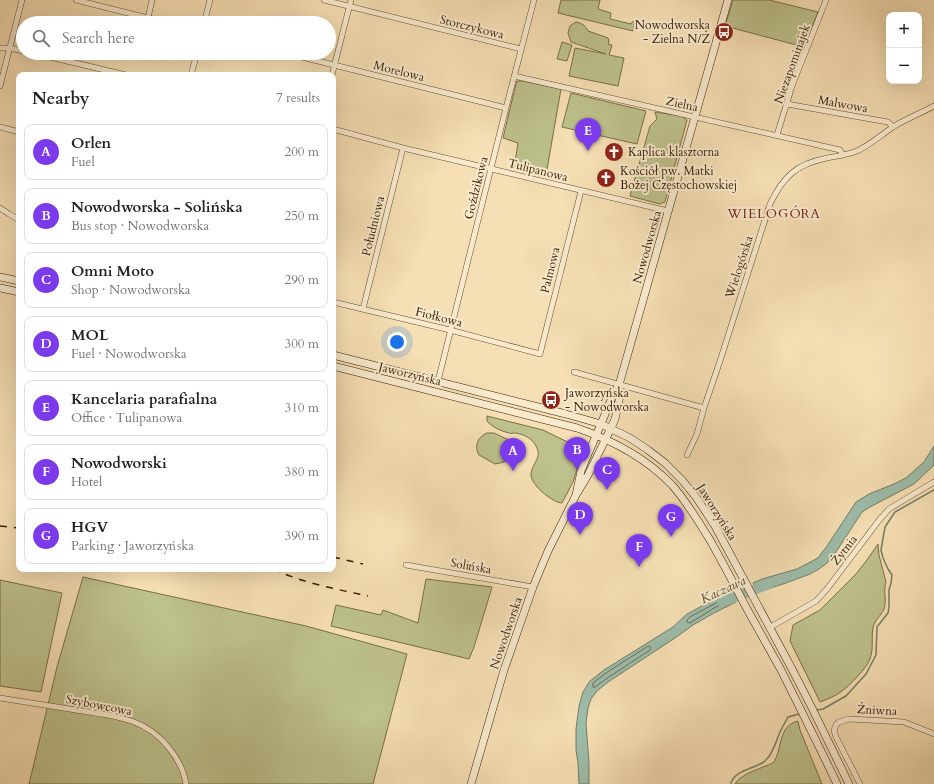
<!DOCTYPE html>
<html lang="en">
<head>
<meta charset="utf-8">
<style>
	:root { --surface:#fff; --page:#f2f2f2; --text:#222; --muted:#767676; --line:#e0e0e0; --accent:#7c3aed }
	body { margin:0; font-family:Cardo,serif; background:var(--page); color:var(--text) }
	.controls { position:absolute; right:12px; top:12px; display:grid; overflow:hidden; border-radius:8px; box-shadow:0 4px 16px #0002 }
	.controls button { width:36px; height:36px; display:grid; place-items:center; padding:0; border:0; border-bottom:1px solid var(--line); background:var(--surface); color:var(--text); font:20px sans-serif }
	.you { position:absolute; left:397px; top:342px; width:14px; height:14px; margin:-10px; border:3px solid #fff; border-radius:50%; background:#1a73e8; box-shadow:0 0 0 6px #1a73e833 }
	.badge { display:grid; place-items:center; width:26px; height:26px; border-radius:50%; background:var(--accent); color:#fff; font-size:13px; font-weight:700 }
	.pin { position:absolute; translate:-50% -33px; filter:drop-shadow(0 1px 2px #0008) }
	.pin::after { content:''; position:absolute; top:21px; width:14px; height:12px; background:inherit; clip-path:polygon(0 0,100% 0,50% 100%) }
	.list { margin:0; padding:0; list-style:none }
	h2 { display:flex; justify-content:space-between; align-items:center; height:52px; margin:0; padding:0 16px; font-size:17px }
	h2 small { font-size:13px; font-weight:400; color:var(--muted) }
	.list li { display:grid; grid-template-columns:26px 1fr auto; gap:12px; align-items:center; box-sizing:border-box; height:56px; margin:0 8px 8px; padding:0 8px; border:1px solid var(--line); border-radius:8px }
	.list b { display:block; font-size:15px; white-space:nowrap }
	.list p { margin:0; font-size:13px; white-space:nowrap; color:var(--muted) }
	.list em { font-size:13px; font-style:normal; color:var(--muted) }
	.icon { flex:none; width:22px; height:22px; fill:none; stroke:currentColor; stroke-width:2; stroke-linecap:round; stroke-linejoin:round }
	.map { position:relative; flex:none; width:934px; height:784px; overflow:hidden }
	.search { position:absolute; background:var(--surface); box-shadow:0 4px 16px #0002; left:16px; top:16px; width:320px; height:44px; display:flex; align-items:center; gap:10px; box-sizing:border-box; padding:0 14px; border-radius:22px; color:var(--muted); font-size:15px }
	.panel { position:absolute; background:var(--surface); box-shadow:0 4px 16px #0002; left:16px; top:72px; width:320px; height:500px; border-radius:8px }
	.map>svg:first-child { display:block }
</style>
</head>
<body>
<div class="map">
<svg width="934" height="784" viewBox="0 0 934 784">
	<rect width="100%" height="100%" fill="#f6dfb4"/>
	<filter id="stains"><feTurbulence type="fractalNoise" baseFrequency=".005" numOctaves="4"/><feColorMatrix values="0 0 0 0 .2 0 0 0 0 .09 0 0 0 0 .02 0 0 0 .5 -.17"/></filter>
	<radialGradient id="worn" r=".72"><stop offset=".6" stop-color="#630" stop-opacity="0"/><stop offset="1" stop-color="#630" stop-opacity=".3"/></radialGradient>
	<path fill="#bdc18c" stroke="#7a6f46" d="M561 0H600L598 9 611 13 610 19 631 24 633 21 635 22 633 31 558 13Z
		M733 0H769L818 12 804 47 725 26Z
		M576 22C582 23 586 26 588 31L608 38 609 41 608 44 612 45 609 55 624 58 618 86 569 76 575 48 606 54 571 42 568 33 570 26Z
		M562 42 572 45 567 61 557 59Z
		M517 81H523L561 89 546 175 514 168 518 143 503 138 516 84Z
		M571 93 646 111 637 144 562 127Z
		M655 112 681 116 687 120 665 202 660 204 630 196 650 126 657 119Z
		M487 416 543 430 582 449 583 450 573 482 562 503C553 503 531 485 531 475 531 464 543 458 536 446 532 438 523 434 515 433 512 433 512 434 509 433 501 431 492 427 487 421Z
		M487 433H494L509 440 512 447 504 462 495 464 479 455C474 447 477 437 487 433Z
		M878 544 879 555 886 582C883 591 887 600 884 609 881 616 874 621 873 628 871 639 874 647 870 659 867 668 850 685 842 691 836 696 828 699 820 702L790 641 793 625 820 610 856 574 867 560Z
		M83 577 306 626 407 654 373 784H29L57 667Z
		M426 579 492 587 474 647 469 659 331 626 336 605 381 615 383 610 418 623Z
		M0 580 62 593 41 692 0 686Z
		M798 721 800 730 822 784H735C740 774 762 768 773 763 783 750 777 726 798 721Z"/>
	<path fill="#9dbdab" stroke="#747d67" d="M934 446V465L914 484 870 507 862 512 834 555 827 563 819 569 810 574 786 583 758 592 753 583 762 579 797 569 818 558 827 546 856 502 869 494 894 484 906 478 924 462Z
		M730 591 736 602 714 613 693 625 675 638 608 682 597 691 591 699 588 708 586 723 589 764V784H579L578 763 576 750V729L579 706 583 692 590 681 604 670 673 627 687 614Z"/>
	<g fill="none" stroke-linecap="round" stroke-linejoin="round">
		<path stroke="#6a6d56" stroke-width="1" d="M728 597 730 599 729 601 712 609 711 610 690 623 687 622V620L690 617Z
			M649 646 651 648 650 650 606 679 595 687H593V683L606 673Z"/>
		<path stroke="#747d67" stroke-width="1.5" d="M817 710 823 709 846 696 866 674 876 655 877 627 888 613 889 607V590L891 583 892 575 888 569 883 558 881 550 885 527 895 512 934 490
			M731 784C732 771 757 768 765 761 774 753 776 740 781 730 783 726 786 721 788 717L799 714"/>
		<path stroke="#9dbdab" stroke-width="10" d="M722 602 769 584"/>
		<g stroke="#674e2d" stroke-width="6">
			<path id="street" d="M76 0 168 23
				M324 0 521 49
				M148 18 152 0
				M204 23 210 0
				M0 48H10L23 51
				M33 53 126 75
				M286 53 506 108
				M191 75 197 53
				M332 75 351 0
				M514 76 840 150 843 155
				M0 86 22 0
				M787 104 865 118 888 122 893 127
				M0 127 19 132
				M333 129 403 148 668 211
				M777 135 792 86 826 0
				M0 208 9 214 19 220
				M333 302 450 330 540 354 581 191
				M363 309 403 148
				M574 372 704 408
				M438 381 506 108 534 0
				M687 455 697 434 704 408 720 361 770 204C783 177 796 164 827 158 837 156 847 155 857 151 870 145 881 135 893 127 906 119 921 113 934 106
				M406 565 533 587
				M769 628 816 601 827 589 880 519 889 509 934 482
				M0 698C25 702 51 706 76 710 113 716 145 717 169 748 178 759 184 771 186 784
				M860 784 836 737 834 730 836 725 839 722 849 719 904 722 934 734"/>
		</g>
		<g stroke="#371d00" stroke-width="8">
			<path id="secondary" d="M0 277 19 281
				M0 288 19 292
				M333 355 566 414 601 424 630 438 648 450 665 463 682 480 696 497 715 526 792 669 811 706 849 784
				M333 366 577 428C612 440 646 458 672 485 687 502 698 521 710 540 723 563 735 586 747 609 758 629 770 650 781 670 800 708 819 746 837 784
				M576 495 581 471 614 393 619 385 728 0
				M471 784 504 670 533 587 548 551 576 495 588 475 611 428 615 419 620 396 619 385"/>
		</g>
		<use href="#street" stroke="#f9eace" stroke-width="5"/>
		<use href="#secondary" stroke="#f9eace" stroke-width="7"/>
		<path stroke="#371d00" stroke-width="1.5" stroke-dasharray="7 7" stroke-linecap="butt" d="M0 526 19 528
			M333 557 363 564
			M273 569C303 583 336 589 368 596"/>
	</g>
	<defs>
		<g id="bus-disc" transform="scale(1)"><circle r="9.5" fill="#8f2418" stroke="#f9eace"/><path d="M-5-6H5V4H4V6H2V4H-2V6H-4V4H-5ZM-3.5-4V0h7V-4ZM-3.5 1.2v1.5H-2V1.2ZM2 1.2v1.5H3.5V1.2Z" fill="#fff"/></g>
		<g id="church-disc" transform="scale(1)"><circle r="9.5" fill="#8f2418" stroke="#f9eace"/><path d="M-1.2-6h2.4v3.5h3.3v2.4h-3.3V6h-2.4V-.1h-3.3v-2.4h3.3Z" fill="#fff"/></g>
	</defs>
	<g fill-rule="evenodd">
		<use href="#bus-disc" x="724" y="32"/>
		<use href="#church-disc" x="614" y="152"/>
		<use href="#church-disc" x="606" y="178"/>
		<use href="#bus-disc" x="551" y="400"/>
	</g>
	<g text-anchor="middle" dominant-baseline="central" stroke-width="4" stroke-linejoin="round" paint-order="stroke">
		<g font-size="12" fill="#371d00" stroke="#f9eace" text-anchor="start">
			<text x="710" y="25" text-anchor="end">Nowodworska<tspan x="710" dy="14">- Zielna N/Ż</tspan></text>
			<text x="628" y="152">Kaplica klasztorna</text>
			<text x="620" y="171">Kościół pw. Matki<tspan x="620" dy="14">Bożej Częstochowskiej</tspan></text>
			<text x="565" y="393">Jaworzyńska<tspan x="565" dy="14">- Nowodworska</tspan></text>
		</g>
		<g font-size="12" fill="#371d00" stroke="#f9eace">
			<text transform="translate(472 27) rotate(14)">Storczykowa</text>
			<text transform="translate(792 64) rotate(-70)">Niezapominajek</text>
			<text transform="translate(399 71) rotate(14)">Morelowa</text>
			<text transform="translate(682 104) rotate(12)">Zielna</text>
			<text transform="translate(843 104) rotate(10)">Malwowa</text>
			<text transform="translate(538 170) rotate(14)">Tulipanowa</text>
			<text transform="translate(476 188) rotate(-76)">Goździkowa</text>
			<text transform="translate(373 226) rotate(-76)">Południowa</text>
			<text transform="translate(647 247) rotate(-74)">Nowodworska</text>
			<text transform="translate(739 267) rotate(-72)">Wielogórska</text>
			<text transform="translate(550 270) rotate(-76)">Palmowa</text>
			<text transform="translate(439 317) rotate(14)">Fiołkowa</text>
			<text transform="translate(410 374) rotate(14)">Jaworzyńska</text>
			<text transform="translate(717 512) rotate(58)">Jaworzyńska</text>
			<text transform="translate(844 550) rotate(-52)">Żytnia</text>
			<text transform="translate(471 566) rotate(10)">Solińska</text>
			<text transform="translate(506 633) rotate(-71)">Nowodworska</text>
			<text transform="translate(99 705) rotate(11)">Szybowcowa</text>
			<text transform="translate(877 710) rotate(3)">Żniwna</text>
		</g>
		<g font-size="13" letter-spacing="1" fill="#7a1f14" stroke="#f9eace">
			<text x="774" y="214">WIELOGÓRA</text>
		</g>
		<g font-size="13" font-style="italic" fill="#564d33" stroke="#f9eace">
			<text transform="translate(723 590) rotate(-25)">Kaczawa</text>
		</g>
	</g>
	<rect width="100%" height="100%" filter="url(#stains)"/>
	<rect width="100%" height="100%" fill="url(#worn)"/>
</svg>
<div class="controls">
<button>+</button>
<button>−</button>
</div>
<div class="you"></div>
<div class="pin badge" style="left:513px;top:471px">A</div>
<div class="pin badge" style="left:577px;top:470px">B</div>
<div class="pin badge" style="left:607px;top:490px">C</div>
<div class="pin badge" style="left:580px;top:535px">D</div>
<div class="pin badge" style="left:588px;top:151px">E</div>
<div class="pin badge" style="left:639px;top:567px">F</div>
<div class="pin badge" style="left:671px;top:537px">G</div>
<div class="search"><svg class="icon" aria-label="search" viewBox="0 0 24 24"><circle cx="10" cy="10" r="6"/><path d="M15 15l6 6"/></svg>Search here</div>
<section class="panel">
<h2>Nearby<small>7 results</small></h2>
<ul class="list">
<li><span class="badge">A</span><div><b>Orlen</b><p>Fuel</p></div><em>200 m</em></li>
<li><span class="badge">B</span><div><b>Nowodworska - Solińska</b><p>Bus stop · Nowodworska</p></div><em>250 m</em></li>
<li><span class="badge">C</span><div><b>Omni Moto</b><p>Shop · Nowodworska</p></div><em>290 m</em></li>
<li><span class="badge">D</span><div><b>MOL</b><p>Fuel · Nowodworska</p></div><em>300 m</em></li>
<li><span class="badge">E</span><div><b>Kancelaria parafialna</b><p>Office · Tulipanowa</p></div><em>310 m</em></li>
<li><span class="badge">F</span><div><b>Nowodworski</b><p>Hotel</p></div><em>380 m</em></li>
<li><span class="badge">G</span><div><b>HGV</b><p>Parking · Jaworzyńska</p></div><em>390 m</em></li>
</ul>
</section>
</div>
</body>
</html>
